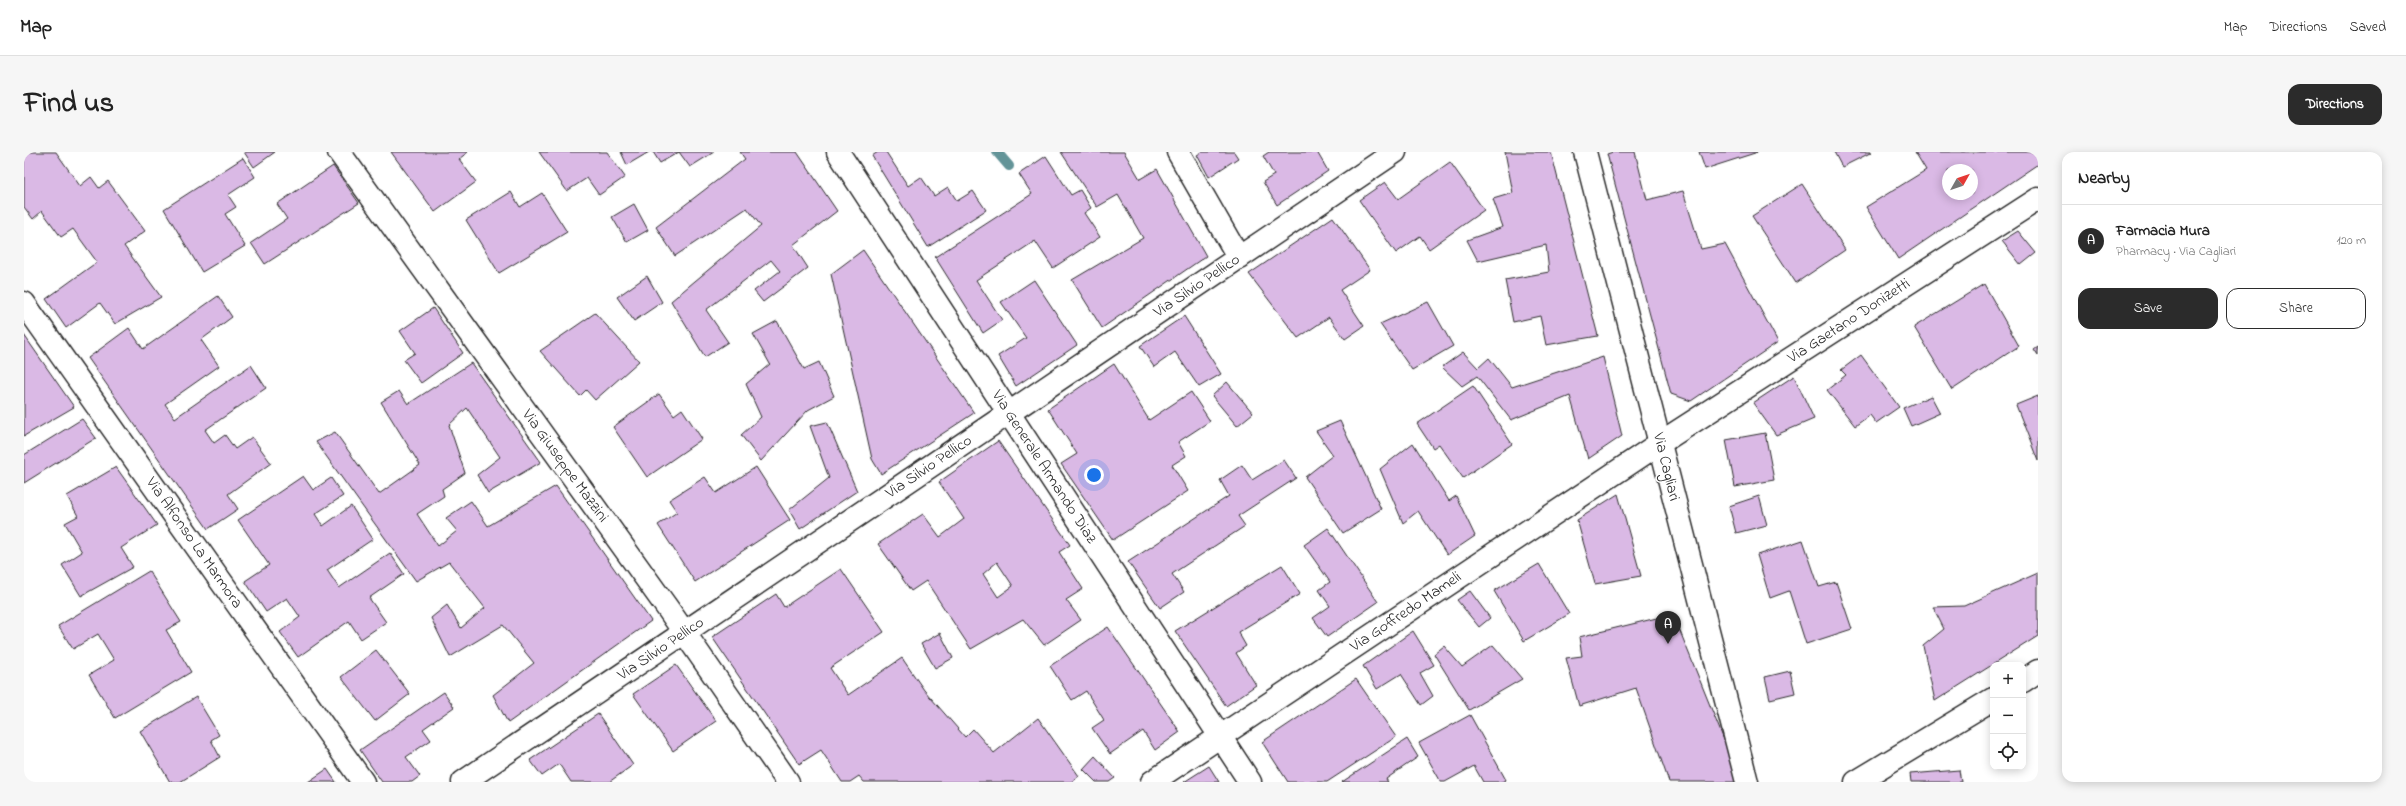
<!DOCTYPE html>
<html lang="en">
<head>
<meta charset="utf-8">
<style>
	:root { --surface:#fff; --page:#f6f6f6; --text:#222; --muted:#767676; --line:#e0e0e0; --accent:#2b2b2b }
	body { margin:0; font-family:"Indie Flower",sans-serif; background:var(--page); color:var(--text) }
	.controls { position:absolute; right:12px; bottom:12px; display:grid; overflow:hidden; border-radius:8px; box-shadow:0 2px 10px #0003 }
	.controls button { width:36px; height:36px; display:grid; place-items:center; padding:0; border:0; border-bottom:1px solid var(--line); background:var(--surface); color:var(--text); font:20px sans-serif }
	.compass { position:absolute; left:1918px; top:12px; width:36px; height:36px; border-radius:50%; background:var(--surface); box-shadow:0 2px 10px #0003; rotate:50deg }
	.you { position:absolute; left:1070px; top:323px; width:14px; height:14px; margin:-10px; border:3px solid #fff; border-radius:50%; background:#1a73e8; box-shadow:0 0 0 6px #1a73e833 }
	.badge { display:grid; place-items:center; width:26px; height:26px; border-radius:50%; background:var(--accent); color:#fff; font-size:13px; font-weight:700 }
	.pin { position:absolute; translate:-50% -33px; filter:drop-shadow(0 1px 2px #0008) }
	.pin::after { content:''; position:absolute; top:21px; width:14px; height:12px; background:inherit; clip-path:polygon(0 0,100% 0,50% 100%) }
	.list { margin:0; padding:0; list-style:none }
	h2 { display:flex; justify-content:space-between; align-items:center; height:52px; margin:0; padding:0 16px; font-size:17px }
	h2 small { font-size:13px; font-weight:400; color:var(--muted) }
	.list li { display:grid; grid-template-columns:26px 1fr auto; gap:12px; align-items:center; box-sizing:border-box; height:72px; padding:0 16px; border-top:1px solid var(--line) }
	.list b { display:block; font-size:15px; white-space:nowrap }
	.list p { margin:0; font-size:13px; white-space:nowrap; color:var(--muted) }
	.list em { font-size:13px; font-style:normal; color:var(--muted) }
	.actions { display:flex; gap:8px; padding:12px 16px }
	.actions a { flex:1; padding:9px 0; border:1px solid var(--accent); border-radius:12px; text-align:center; font-size:14px; color:var(--accent) }
	.actions .main { background:var(--accent); color:#fff }
	.icon { flex:none; width:22px; height:22px; fill:none; stroke:currentColor; stroke-width:2; stroke-linecap:round; stroke-linejoin:round }
	.map { position:relative; flex:none; width:2014px; height:630px; overflow:hidden; border-radius:12px }
	header { display:flex; align-items:center; gap:24px; box-sizing:border-box; height:56px; padding:0 20px; background:var(--surface); border-bottom:1px solid var(--line) }
	header strong { font-size:19px }
	nav { display:flex; gap:22px; margin-inline-start:auto; font-size:14px }
	.intro { display:flex; align-items:center; justify-content:space-between; box-sizing:border-box; height:96px; padding:0 24px }
	h1 { margin:0; font-size:28px }
	.button { padding:10px 18px; border-radius:12px; background:var(--accent); color:#fff; font-size:14px; font-weight:700 }
	main { display:flex; gap:24px; padding:0 24px }
	aside { flex:1; background:var(--surface); border-radius:12px; box-shadow:0 2px 10px #0003 }
	.map>svg:first-child { display:block }
</style>
</head>
<body>
<header>
<strong>Map</strong>
<nav><a>Map</a><a>Directions</a><a>Saved</a></nav>
</header>
<div class="intro"><h1>Find us</h1><a class="button">Directions</a></div>
<main>
<div class="map">
<svg width="2014" height="630" viewBox="0 0 2014 630">
	<rect width="100%" height="100%" fill="#fff"/>
	<filter id="ink" filterUnits="userSpaceOnUse"><feTurbulence type="fractalNoise" baseFrequency=".025" numOctaves="2"/><feDisplacementMap in="SourceGraphic" scale="8" xChannelSelector="R" yChannelSelector="G"/><feConvolveMatrix kernelMatrix="1 2 1 2 8 2 1 2 1" color-interpolation-filters="sRGB"/></filter>
	<g filter="url(#ink)">
		<g fill="none" stroke-linecap="round" stroke-linejoin="round">
			<path stroke="#639498" stroke-width="10" d="M973 0 985 14"/>
		</g>
		<path fill="#dab9e5" stroke="#2b2b2b" fill-rule="evenodd" d="M0 0H32L56 34 67 25 75 36 84 29 121 79 100 94 137 145 91 172 76 151 42 176 22 147 73 110 49 77 37 85 18 59 9 67 0 55Z
			M220 0H251L230 15Z
			M367 0H444L435 7 452 30 411 60Z
			M515 0H583L601 25 575 43 563 26 543 39Z
			M597 0H625L603 13Z
			M629 0H690L666 15 655 0 636 11Z
			M716 0H773L813 59 769 93 784 116 739 150 730 139 756 119 747 108 682 158 704 190 681 205 647 149 737 74 723 56 651 104 632 75 721 7Z
			M854 0H862L884 34 897 25 910 44 924 35 933 49 949 39 962 58 904 95 848 4Z
			M1037 0H1100L1116 27 1133 17 1182 104 1078 176 1048 128 1119 86 1094 43 1073 55Z
			M1178 0H1210L1214 6 1185 25 1173 3Z
			M1245 0H1293L1304 19 1253 53 1239 30 1250 23 1239 4Z
			M1481 0H1527L1574 184 1522 193 1516 164 1489 170 1481 128 1525 120 1522 93 1454 109 1443 88 1479 75 1469 47 1489 41Z
			M1589 0H1611L1623 48 1659 39 1677 97 1701 92 1754 190 1667 249 1647 242 1583 2Z
			M1675 0H1734L1681 17Z
			M1810 0H1848L1818 15Z
			M1891 0H2014V12L1874 107 1842 55 1902 18ZM1924 18H1948V42H1924Z
			M1022 4 1047 43 1056 38 1067 56 1060 61 1076 85 1029 116 1011 89 952 128 978 168 959 181 911 105 1008 42 995 22Z
			M219 6 231 25 204 43 212 55 201 62 221 94 178 120 140 57Z
			M1426 10 1460 58 1405 97 1396 84 1372 101 1335 48 1361 30 1374 47Z
			M309 14 335 51 241 112 227 91 263 67 253 52Z
			M1778 32 1821 98 1772 131 1728 64Z
			M487 40 496 55 518 41 543 80 475 121 442 68Z
			M610 52 624 78 603 90 588 65Z
			M1309 65 1346 118 1316 138 1340 174 1321 187 1305 165 1274 186 1225 122Z
			M1994 79 2012 101 1997 113 1978 89Z
			M839 98 950 261 857 322 848 307 807 122Z
			M623 124 638 150 610 169 593 145Z
			M1010 128 1053 193 992 234 974 204 1002 186 977 150Z
			M1960 132 1995 194 1928 238 1890 175Z
			M194 144 208 165 177 188 195 214 141 252 151 266 227 213 242 236 181 278 190 291 201 283 211 297 228 285 247 311 204 342 214 357 184 377 64 206 105 176 119 197Z
			M1404 150 1429 194 1388 218 1356 172Z
			M409 156 439 201 397 231 380 208 391 201 376 179Z
			M571 161 615 209 571 248 562 238 556 244 516 199Z
			M1160 164 1197 222 1175 235 1151 200 1130 215 1116 194Z
			M753 169 780 217 795 210 810 244 784 258 737 309 717 283 737 265 722 232 746 212 729 182Z
			M0 183 50 255 0 284Z
			M2014 195V204L2010 198Z
			M1439 200 1454 216 1465 206 1488 235 1579 205 1598 284 1564 307 1546 244 1487 268 1453 224 1438 234 1418 215Z
			M1837 203 1875 255 1852 271 1846 263 1831 274 1803 238 1822 223 1817 218Z
			M447 211 517 310 464 341 453 323 476 305 443 256 425 273 441 321 418 337 420 344 393 362 414 394 433 379 422 366 447 349 464 374 532 334 627 469 484 571 469 543 510 511 479 473 426 505 407 466 423 453 437 476 461 456 425 410 392 429 292 290 311 280 355 342 396 313 357 250 375 239 384 252Z
			M1090 212 1125 268 1167 240 1186 269 1154 290 1162 304 1148 313 1164 339 1089 388 1037 312 1053 302 1024 257Z
			M1770 224 1790 267 1752 283 1729 251Z
			M1203 230 1229 261 1213 274 1188 244Z
			M1449 234 1488 292 1439 326 1415 292 1409 296 1393 272Z
			M635 242 650 263 658 257 678 287 623 325 589 275Z
			M1907 244 1916 261 1887 274 1879 256Z
			M2014 244V309L1992 253Z
			M58 267 72 286 0 331V303Z
			M1316 269 1357 357 1319 381 1281 325 1309 303 1292 279Z
			M803 270 833 339 776 377 765 358 805 326 786 274Z
			M1741 281 1750 328 1711 335 1702 288Z
			M974 289 1046 393 1035 400 1059 437 1042 448 1057 468 1020 493 999 467 947 497 902 429 887 439 854 392 899 362 916 385 940 367 915 330ZM973 410 989 434 974 445 959 422Z
			M1389 291 1425 349 1432 344 1451 384 1423 403 1394 359 1379 371 1356 317Z
			M1260 308 1272 326 1214 364 1221 374 1148 422 1160 440 1136 456 1104 410 1205 344 1196 328 1218 313 1228 328Z
			M92 315 133 373 97 396 109 415 57 444 38 413 58 400 41 371 54 364 43 344Z
			M732 315 766 368 671 430 634 373 653 360 645 348 681 325 692 341Z
			M279 324 289 338 307 326 319 344 291 362 299 374 327 354 349 387 303 418 315 436 366 401 380 422 345 446 362 470 337 487 325 469 274 505 256 480 276 465 263 446 242 460 221 429 245 413 214 368Z
			M1594 342 1617 424 1571 432 1553 368Z
			M1735 344 1743 373 1712 381 1705 354Z
			M1304 376 1354 450 1303 485 1289 466 1306 454 1295 438 1306 430 1280 393Z
			M1779 388 1795 435 1812 430 1828 477 1782 492 1765 439 1746 446 1733 403Z
			M1515 412 1545 462 1500 489 1470 439Z
			M1258 413 1276 442 1214 480 1222 494 1212 501 1232 533 1202 554 1151 479Z
			M817 417 860 480 806 516 824 543 878 506 900 538 941 585 949 577 970 601 1014 566 1055 624 1047 630H840L835 624 826 630H818L797 598 775 612 688 485 752 442 760 455Z
			M125 419 157 470 142 478 167 520 91 566 65 523 90 508 74 482 49 497 34 474Z
			M2014 421V484L1911 549 1899 494 1920 477 1909 455 1940 454Z
			M1446 439 1466 466 1455 475 1433 448Z
			M1649 462 1717 630H1645L1612 536 1555 554 1542 506 1558 504 1555 485Z
			M1084 475 1156 580 1131 598 1119 579 1086 602 1068 576 1080 568 1062 539 1048 548 1026 514Z
			M1389 479 1410 513 1396 521 1409 544 1397 553 1377 522 1353 537 1339 514Z
			M916 481 929 506 911 516 897 492Z
			M1469 493 1498 527 1445 558 1410 502 1420 494 1438 515Z
			M352 498 386 542 351 569 317 525Z
			M652 513 692 569 649 599 609 542Z
			M1766 519 1771 541 1746 547 1741 525Z
			M1332 527 1372 585 1303 630H1264L1238 590Z
			M420 540 430 555 399 577 407 588 382 605 396 624 388 630H358L336 598Z
			M172 545 195 583 187 588 196 605 156 630H146L116 579Z
			M574 562 609 613 585 630H547L535 612 518 624 506 608Z
			M1446 563 1482 628 1477 630H1459L1450 614 1421 630H1417L1395 591Z
			M1383 587 1394 605 1362 627 1364 630H1318Z
			M1071 604 1091 626 1085 630H1072L1059 617Z
			M1185 614 1195 630H1160Z
			M303 617 312 630H284Z
			M1935 618 1937 630H1887L1886 622Z"/>
		<g fill="none" stroke-linecap="round" stroke-linejoin="round">
			<g stroke="#2b2b2b" stroke-width="25">
				<path id="minor" d="M315 0 644 457 764 630
					M1154 0 1215 106
					M0 151 339 630
					M1999 529 2014 519
					M439 630 1371 0
					M1128 630 1636 291 2014 47
					M1832 630 1969 547"/>
			</g>
			<g stroke="#2b2b2b" stroke-width="25">
				<path id="tertiary" d="M814 0 1226 630
					M1561 0 1723 630"/>
			</g>
			<use href="#minor" stroke="#fff" stroke-width="22"/>
			<use href="#tertiary" stroke="#fff" stroke-width="22"/>
		</g>
	</g>
	<g text-anchor="middle" dominant-baseline="central" stroke-width="3" stroke-linejoin="round" paint-order="stroke">
		<g font-size="16" fill="#2b2b2b" stroke="#fff">
			<text transform="translate(1173 134) rotate(-34)">Via Silvio Pellico</text>
			<text transform="translate(1825 169) rotate(-33)">Via Gaetano Donizetti</text>
			<text transform="translate(541 314) rotate(54)">Via Giuseppe Mazzini</text>
			<text transform="translate(905 315) rotate(-34)">Via Silvio Pellico</text>
			<text transform="translate(1020 315) rotate(57)">Via Generale Armando Diaz</text>
			<text transform="translate(1642 315) rotate(76)">Via Cagliari</text>
			<text transform="translate(170 391) rotate(55)">Via Alfonso La Marmora</text>
			<text transform="translate(1382 460) rotate(-34)">Via Goffredo Mameli</text>
			<text transform="translate(637 497) rotate(-34)">Via Silvio Pellico</text>
		</g>
	</g>
</svg>
<div class="controls">
<button>+</button>
<button>−</button>
<button><svg class="icon" aria-label="locate" viewBox="0 0 24 24"><circle cx="12" cy="12" r="6"/><path d="M12 2v4M12 18v4M2 12h4M18 12h4"/></svg></button>
</div>
<svg class="compass" viewBox="-18 -18 36 36"><path d="M0-13l5 13h-10z" fill="#e53935"/><path d="M0 13l5-13h-10z" fill="#767676"/></svg>
<div class="you"></div>
<div class="pin badge" style="left:1644px;top:492px">A</div>
</div>
<aside>
<h2>Nearby<small></small></h2>
<ul class="list">
<li><span class="badge">A</span><div><b>Farmacia Mura</b><p>Pharmacy · Via Cagliari</p></div><em>120 m</em></li>
</ul>
<div class="actions"><a class="main">Save</a><a>Share</a></div>
</aside>
</main>
</body>
</html>
